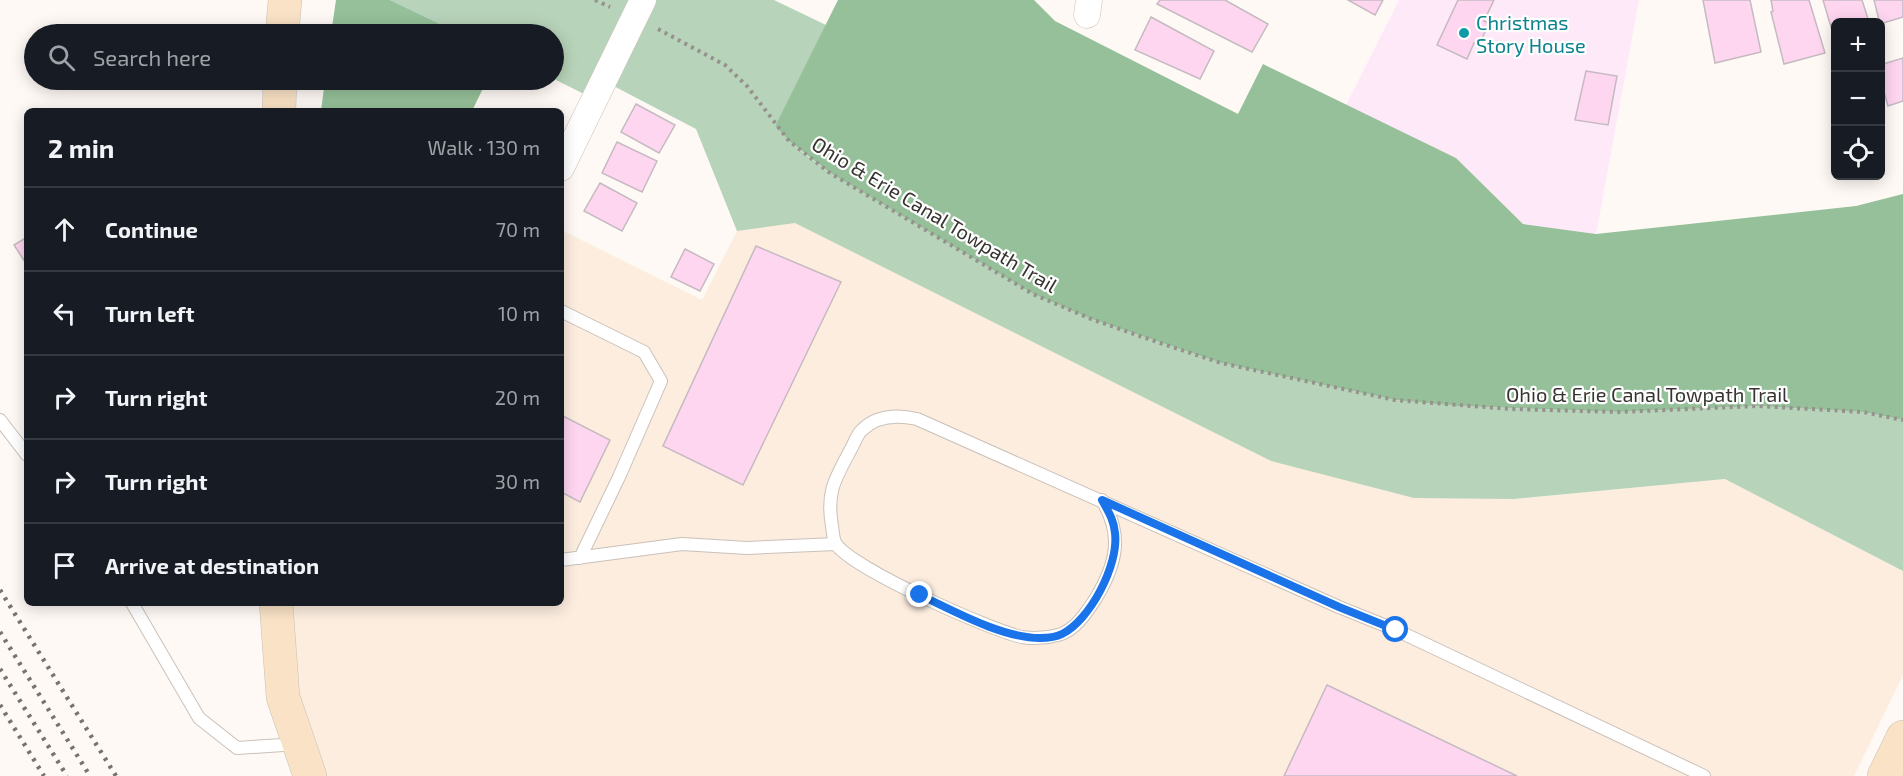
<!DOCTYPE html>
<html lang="en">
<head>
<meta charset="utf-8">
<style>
	:root { --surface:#171b24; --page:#20242c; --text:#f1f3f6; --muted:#9ea1a6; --line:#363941 }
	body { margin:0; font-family:"Exo 2",sans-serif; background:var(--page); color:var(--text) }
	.controls { position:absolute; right:18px; top:18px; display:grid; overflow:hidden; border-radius:9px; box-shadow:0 3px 15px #0003 }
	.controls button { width:54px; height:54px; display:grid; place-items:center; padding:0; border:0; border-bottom:2px solid var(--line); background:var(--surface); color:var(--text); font:30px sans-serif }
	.stop { position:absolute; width:18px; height:18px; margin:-14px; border:4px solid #1a73e8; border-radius:50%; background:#fff }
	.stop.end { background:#1a73e8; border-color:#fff; box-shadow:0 2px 6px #0008 }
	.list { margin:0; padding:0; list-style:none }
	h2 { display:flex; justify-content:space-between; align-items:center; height:78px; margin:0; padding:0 24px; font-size:26px }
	h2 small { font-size:20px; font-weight:400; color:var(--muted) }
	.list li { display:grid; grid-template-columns:39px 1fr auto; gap:18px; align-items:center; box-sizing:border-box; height:84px; padding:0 24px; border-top:2px solid var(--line) }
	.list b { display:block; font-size:22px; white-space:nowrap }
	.list em { font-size:20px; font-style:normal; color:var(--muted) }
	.icon { flex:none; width:33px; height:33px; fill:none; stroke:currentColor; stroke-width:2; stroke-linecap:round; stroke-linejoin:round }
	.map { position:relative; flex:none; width:1903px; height:776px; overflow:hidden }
	.search { position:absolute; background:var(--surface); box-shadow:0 3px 15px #0003; left:24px; top:24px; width:540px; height:66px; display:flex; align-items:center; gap:15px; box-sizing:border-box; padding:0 21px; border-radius:33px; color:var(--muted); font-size:22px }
	.panel { position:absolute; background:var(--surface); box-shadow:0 3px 15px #0003; left:24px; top:108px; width:540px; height:498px; border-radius:9px }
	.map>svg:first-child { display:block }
</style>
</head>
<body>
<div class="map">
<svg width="1903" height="776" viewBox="0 0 1903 776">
	<rect width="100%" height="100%" fill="#fef9f4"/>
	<path fill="#fee9f8" d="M1399 0H1639L1596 234 1523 224 1456 158 1346 105Z"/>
	<path fill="#fceddf" d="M795 222 1271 461 1514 499 1725 479 1903 571V675L1854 776H310L276 603H561V230L702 300 737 231Z"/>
	<path fill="#b7d3b9" d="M390 0H774L826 25 775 126C791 145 810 158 830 173L1033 294 1091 319 1221 363 1395 400 1456 406 1619 412 1758 406 1863 412 1903 420V571L1725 479 1514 499 1414 498 1271 461 795 223 737 231 696 129 604 81 594 99 554 79V34H461Z"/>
	<path fill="#95c099" d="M336 0H390L461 34H331Z
		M838 0H1034L1055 21 1238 114 1263 64 1456 158 1523 224 1596 234 1856 206 1903 194V420L1863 412 1758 406 1619 412 1456 406 1395 400 1221 363 1091 319 1033 294 830 173 789 141 775 126Z
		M325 80H487L472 111H321Z"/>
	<path fill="#ffd6f0" stroke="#c5bac1" stroke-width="1.5" d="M1160 0H1225L1268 24 1252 52 1157 4Z
		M1348 0H1383L1375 15Z
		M1458 0H1494L1484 21 1489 23 1479 45 1474 43 1467 59 1437 45Z
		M1703 0H1750L1761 52 1715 63Z
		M1771 0H1809L1825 53 1784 64 1771 12 1773 11Z
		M1823 0H1862L1869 22H1836V36L1834 37Z
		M1874 0H1903V17L1880 24Z
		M1151 17 1214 51 1200 79 1135 50Z
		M1903 58V101L1888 106 1880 78V65Z
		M1586 71 1617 76 1608 125 1575 120Z
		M636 104 675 125 659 153 621 132Z
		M617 142 657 161 642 192 602 173Z
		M600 183 637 203 622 231 584 211Z
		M27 237V265L14 245Z
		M756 246 841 282 743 485 663 446Z
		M685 249 714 264 700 291 671 277Z
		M561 415 610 440 580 502 561 492Z
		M1327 685 1517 776H1284Z"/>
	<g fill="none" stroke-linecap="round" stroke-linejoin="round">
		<g stroke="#cac1b9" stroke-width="14">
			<path id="lane" d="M561 311 644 352 661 381 619 477 580 558
				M0 420 27 455
				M1102 500C1123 535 1117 563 1096 598 1087 612 1075 631 1058 635 1047 638 1034 639 1022 637 992 631 851 568 836 544 833 540 833 532 832 526 826 492 835 479 851 449 854 444 857 434 862 430 877 415 899 415 917 419L1339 607 1396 630 1704 776
				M561 560 682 544 747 548 835 544
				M132 603 199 718 237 748 298 744"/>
		</g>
		<g stroke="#cac1b9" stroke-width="27">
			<path id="street" d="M1087 15 1089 0
				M561 168 643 0"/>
		</g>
		<g stroke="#cac1b9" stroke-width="34">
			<path id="secondary" d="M282 34 285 0
				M279 111 280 80
				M276 603 283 697 310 776
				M1884 776 1903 737"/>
		</g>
		<path stroke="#96918d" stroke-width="4" stroke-dasharray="3 4.5" stroke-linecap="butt" d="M595 0 610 7
			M658 29 725 65 747 86 789 141 830 173 1033 294 1091 319 1160 343 1221 363 1395 400 1510 409 1619 412 1758 406 1863 412 1903 420"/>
		<use href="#lane" stroke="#fff" stroke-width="12"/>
		<use href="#street" stroke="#fff" stroke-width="26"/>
		<use href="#secondary" stroke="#f9e2c5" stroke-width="33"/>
		<path stroke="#77736f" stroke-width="4.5" stroke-dasharray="3 6" stroke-linecap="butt" d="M0 590 116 776
			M0 632 90 776
			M0 669 67 776
			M0 705 44 776"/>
	</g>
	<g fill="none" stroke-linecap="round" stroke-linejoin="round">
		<path stroke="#1a73e8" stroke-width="8" d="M920 595C954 611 1002 638 1040 638 1046 638 1056 637 1062 634 1090 620 1119 565 1115 533 1114 520 1108 511 1102 500L1339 607 1396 630"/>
	</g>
	<circle fill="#0f9aa8" stroke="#fff" stroke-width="2" cx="1464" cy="33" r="6"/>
	<g text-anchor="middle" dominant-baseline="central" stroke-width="4.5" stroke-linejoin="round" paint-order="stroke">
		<g font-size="20" fill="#0d838f" stroke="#fff" text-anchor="start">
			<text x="1476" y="22">Christmas<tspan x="1476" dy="23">Story House</tspan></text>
		</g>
		<g font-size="20" fill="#383431" stroke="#fff">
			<text transform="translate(935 214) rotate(31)">Ohio &amp; Erie Canal Towpath Trail</text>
			<text x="1647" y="394">Ohio &amp; Erie Canal Towpath Trail</text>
		</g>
	</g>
</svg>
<div class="controls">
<button>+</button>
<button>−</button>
<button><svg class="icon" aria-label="locate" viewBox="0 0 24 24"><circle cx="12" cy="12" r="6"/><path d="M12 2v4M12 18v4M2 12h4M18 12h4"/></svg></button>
</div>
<div class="stop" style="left:1396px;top:630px"></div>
<div class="stop end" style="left:920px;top:595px"></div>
<div class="search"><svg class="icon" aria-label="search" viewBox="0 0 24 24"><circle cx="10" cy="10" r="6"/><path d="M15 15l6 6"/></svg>Search here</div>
<section class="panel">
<h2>2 min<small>Walk · 130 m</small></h2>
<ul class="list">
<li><svg class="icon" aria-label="ahead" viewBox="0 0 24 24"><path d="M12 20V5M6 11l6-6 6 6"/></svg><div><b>Continue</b></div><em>70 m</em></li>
<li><svg class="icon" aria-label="left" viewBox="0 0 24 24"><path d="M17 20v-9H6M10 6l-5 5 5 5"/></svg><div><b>Turn left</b></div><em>10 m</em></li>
<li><svg class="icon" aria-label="right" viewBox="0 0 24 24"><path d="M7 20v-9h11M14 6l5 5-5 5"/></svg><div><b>Turn right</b></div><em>20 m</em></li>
<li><svg class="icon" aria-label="right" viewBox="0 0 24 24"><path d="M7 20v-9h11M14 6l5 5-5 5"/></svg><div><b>Turn right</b></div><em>30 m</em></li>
<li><svg class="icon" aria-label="arrive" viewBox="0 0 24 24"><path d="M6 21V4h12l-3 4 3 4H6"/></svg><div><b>Arrive at destination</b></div></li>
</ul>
</section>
</div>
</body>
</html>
